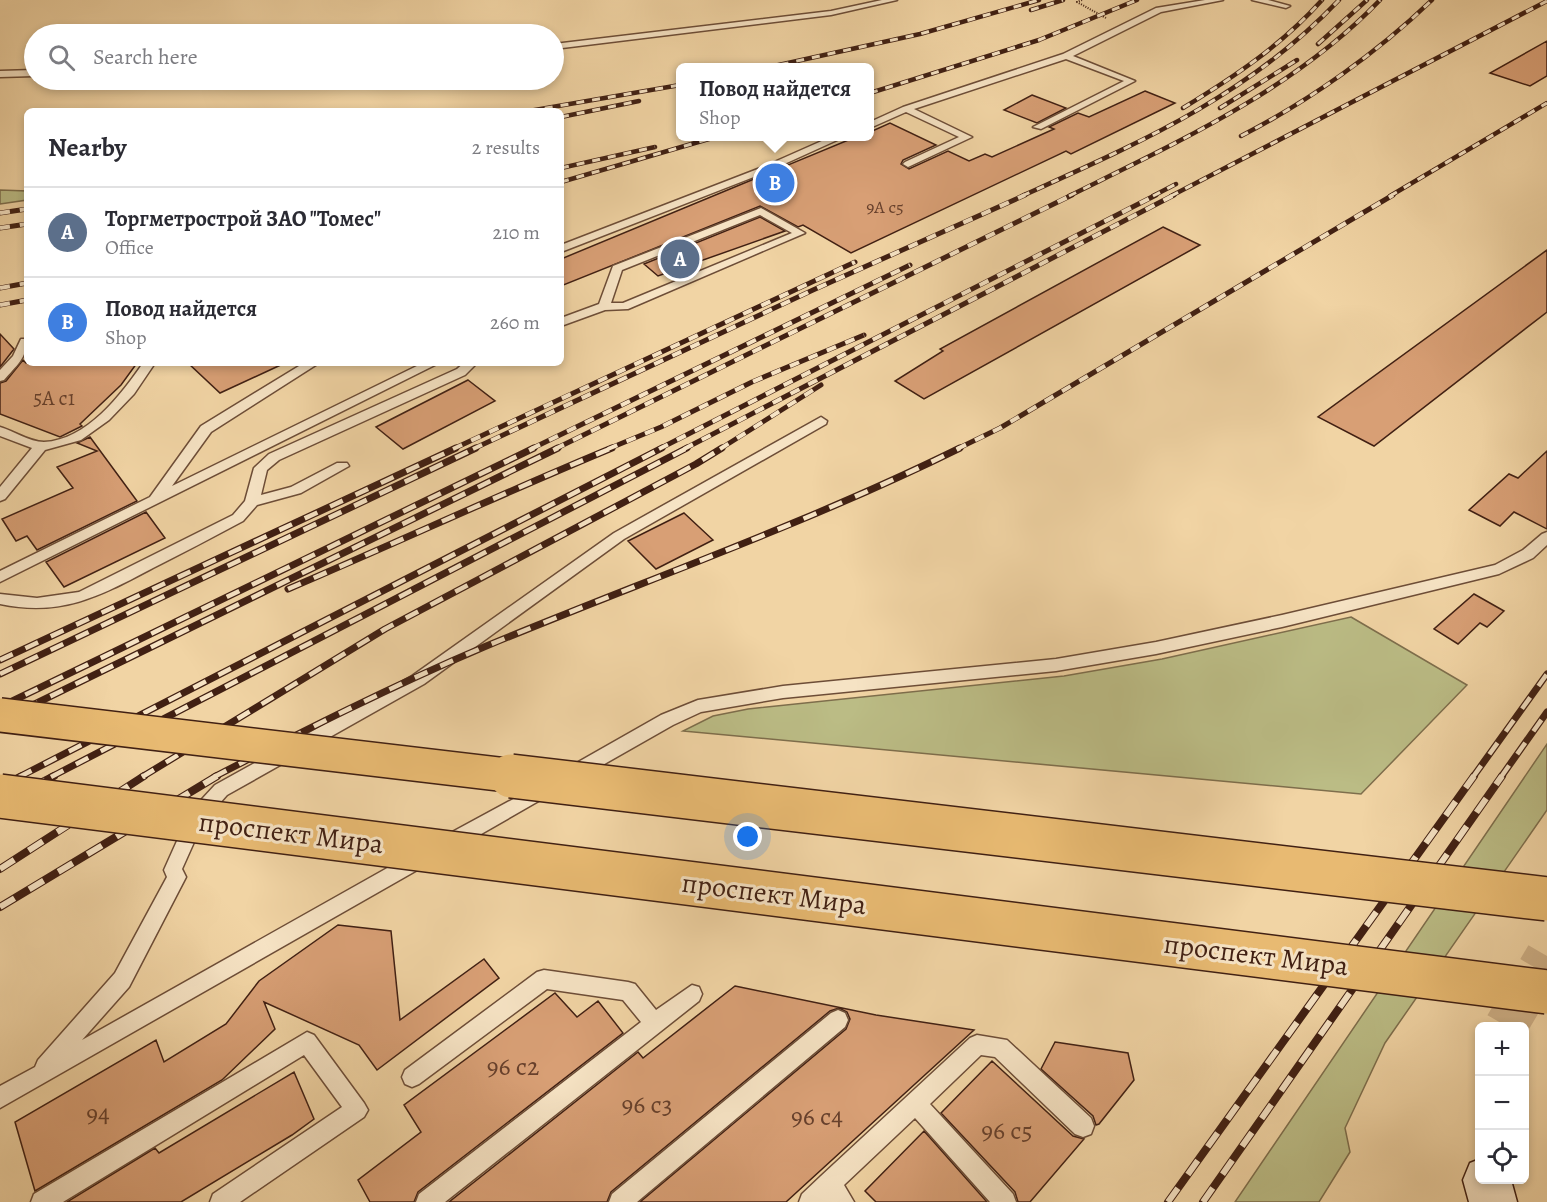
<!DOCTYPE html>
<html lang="en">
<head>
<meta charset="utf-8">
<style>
	:root { --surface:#fff; --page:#f7f7f7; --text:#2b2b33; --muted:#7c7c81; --line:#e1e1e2; --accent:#8f2418 }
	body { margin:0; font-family:Alegreya,serif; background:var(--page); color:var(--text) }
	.controls { position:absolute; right:18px; bottom:18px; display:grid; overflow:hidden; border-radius:9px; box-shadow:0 3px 9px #0003 }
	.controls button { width:54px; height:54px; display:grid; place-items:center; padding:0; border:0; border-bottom:2px solid var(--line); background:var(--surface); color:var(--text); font:30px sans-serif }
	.you { position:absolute; left:748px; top:837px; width:21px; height:21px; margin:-15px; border:4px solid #fff; border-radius:50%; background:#1a73e8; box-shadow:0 0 0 9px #1a73e833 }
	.badge { display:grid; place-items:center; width:39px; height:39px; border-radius:50%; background:var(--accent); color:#fff; font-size:20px; font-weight:700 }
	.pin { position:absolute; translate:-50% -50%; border:3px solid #fff; box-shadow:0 2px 6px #0006 }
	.popup { position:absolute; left:676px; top:63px; width:198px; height:78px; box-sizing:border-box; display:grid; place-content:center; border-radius:9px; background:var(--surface); filter:drop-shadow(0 2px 4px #0005); font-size:20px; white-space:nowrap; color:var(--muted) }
	.popup b { font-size:22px; color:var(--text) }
	.popup::after { content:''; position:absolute; left:50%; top:100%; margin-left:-12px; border:12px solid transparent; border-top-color:var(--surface) }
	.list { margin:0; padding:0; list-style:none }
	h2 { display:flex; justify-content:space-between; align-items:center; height:78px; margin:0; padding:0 24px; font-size:26px }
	h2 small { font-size:20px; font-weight:400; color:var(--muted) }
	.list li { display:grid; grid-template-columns:39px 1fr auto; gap:18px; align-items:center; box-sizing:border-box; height:90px; padding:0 24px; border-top:2px solid var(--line) }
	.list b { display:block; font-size:22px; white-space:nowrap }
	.list p { margin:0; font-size:20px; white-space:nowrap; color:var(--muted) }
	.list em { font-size:20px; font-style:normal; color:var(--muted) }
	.icon { flex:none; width:33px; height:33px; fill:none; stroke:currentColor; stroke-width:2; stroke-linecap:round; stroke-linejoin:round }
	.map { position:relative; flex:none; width:1547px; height:1202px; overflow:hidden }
	.search { position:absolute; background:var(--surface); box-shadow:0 3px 9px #0003; left:24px; top:24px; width:540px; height:66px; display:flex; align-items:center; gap:15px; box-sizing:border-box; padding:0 21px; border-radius:33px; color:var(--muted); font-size:22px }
	.panel { position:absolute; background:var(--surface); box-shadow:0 3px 9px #0003; left:24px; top:108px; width:540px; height:258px; border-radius:9px }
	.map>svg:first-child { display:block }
</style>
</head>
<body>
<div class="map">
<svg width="1547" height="1202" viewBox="0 0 1547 1202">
	<rect width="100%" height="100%" fill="#f1d4a4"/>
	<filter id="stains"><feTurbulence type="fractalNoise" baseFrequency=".00333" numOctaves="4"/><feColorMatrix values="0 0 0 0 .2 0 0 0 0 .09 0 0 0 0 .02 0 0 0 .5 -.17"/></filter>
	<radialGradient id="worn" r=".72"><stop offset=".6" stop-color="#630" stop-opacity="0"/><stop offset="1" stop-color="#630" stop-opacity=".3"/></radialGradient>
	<path fill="#bbbc85" stroke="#7e6e4c" stroke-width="1.5" d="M0 190 27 191V200L0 204Z
		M1351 617 1467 685 1361 794 683 731 713 716 748 709 1064 676 1162 659Z
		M1547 744V810L1385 1043 1345 1128 1350 1152 1319 1202H1235Z"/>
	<path fill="#d89f75" stroke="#412013" stroke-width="1.5" d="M1547 41V76L1530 86 1490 73Z
		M1145 91 1175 103 1071 154 1066 151 851 253 803 225 798 227 760 206 561 286V259L858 136H870V132L890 123 936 145 903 160 901 164 909 169 948 151 969 161 985 154 992 157 1054 129 1049 127 1078 113 1089 117Z
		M1032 95 1066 108 1037 123 1004 110Z
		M760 217 785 231 658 276 644 264Z
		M1163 227 1200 245 924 399 895 381 943 351 940 349Z
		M1547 250V312L1374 446 1318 417Z
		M0 334 14 349 0 367Z
		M23 360 26 363H137L121 385 80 424 82 426 60 437 0 414V383L6 381Z
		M188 363H285L220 393Z
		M468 380 495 401 403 449 376 427Z
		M90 437 137 501 37 550 27 536 16 541 2 519 73 488 57 467 97 451 77 443Z
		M1547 451V529L1514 512 1500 526 1469 510 1509 474 1518 478Z
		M146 512 165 538 64 587 46 562Z
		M684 513 713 540 656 569 628 541Z
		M1474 594 1504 611 1487 627 1480 623 1458 644 1434 629Z
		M338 925 391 931 400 1020 484 959 499 978 377 1070 359 1045 264 1002 275 1029 222 1080 35 1191 15 1122 156 1040 164 1062 226 1024 259 981Z
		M735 986 876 1015 974 1030 786 1202H640L846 1029 850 1019 847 1012 839 1008 830 1011 611 1192 607 1202H449L638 1052 643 1058Z
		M555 993 577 1017 598 1001 623 1033 418 1192 414 1202H370L358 1180 421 1132 404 1105Z
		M1055 1042 1128 1053 1134 1080 1099 1124 1096 1125 1093 1116 1041 1069Z
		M992 1061 1073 1136 1084 1139 1030 1202H1018L1015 1192 941 1113Z
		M294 1072 314 1119 292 1135 181 1202H67L155 1148 159 1153Z
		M924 1131 987 1202H876L865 1191Z"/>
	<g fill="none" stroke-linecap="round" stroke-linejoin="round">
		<path stroke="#ceb087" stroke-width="43" stroke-dasharray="43 22" stroke-linecap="butt" d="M1506 1026 1547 956"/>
		<g stroke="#6d4d37" stroke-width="3">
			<path id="lane" d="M882 0H897L831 15 554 49V44L831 11Z
				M1205 0H1223L1161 12 1073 56 1135 81 1041 129 1033 127 1124 81 1066 59 914 109 972 137 908 167 903 164 905 162 959 137 906 112 870 128V122L903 107 1063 54 1156 8Z
				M1252 0H1268L1290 6 1286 8Z
				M34 70V76L0 77V71Z
				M833 136H846L769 171 561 252V245L763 167Z
				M761 208 805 233 628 309 605 310 561 326V318L599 304 613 266ZM760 215 792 233 623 303H611L622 270Z
				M21 339H27C27 358 16 366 4 380L0 381V370L13 356Z
				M143 363H155L134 394 109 420 81 440 45 450 5 499 0 501V487L32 448 0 436V427C14 431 29 442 44 442 87 440 121 395 143 363Z
				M304 363H319L211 432 172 486 423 363H439L0 582V571L150 497 201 426Z
				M464 363H477L465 375 279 460 267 470 261 495 291 487 337 463H347L349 466 301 493 257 505 243 521C213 537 183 553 153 568 100 596 62 617 0 604V594L37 598 79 592 233 515 245 501 254 468 269 454 457 369Z
				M821 417 827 421 826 424 624 539 424 684 227 795 203 822 182 869 186 877 129 987 82 1040 414 853 420 851 426 853 429 859 426 865 0 1108V1086L35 1067 38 1060 115 973 167 877 164 870 190 812 215 785 412 676 614 533Z
				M1547 532V545L1533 558 1499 574 1282 627 1156 654 1056 671 783 698 701 712 673 725 578 779 572 781 566 779 563 774 566 769 661 715 698 700 783 686 1056 659 1156 642 1282 615 1495 565 1523 550 1542 534Z
				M543 783 549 785 552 790 549 795 455 849 449 851 443 849 440 843 443 837Z
				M544 970 628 982 635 984 656 1010 692 985 699 987 702 994 699 1001 445 1202H416L419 1194 641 1022 623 1000 547 989 419 1084 412 1087 405 1084 402 1077 405 1070 537 972Z
				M838 1010 845 1013 848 1020 845 1027 637 1202H609L612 1194 831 1013Z
				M307 1032 314 1035 364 1103 368 1110 364 1117 240 1202H210L213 1194 342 1107 304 1055 63 1202H31L34 1194Z
				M977 1035 1007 1040 1091 1118 1094 1126 1091 1134 1083 1137 1075 1134 995 1057 981 1055 930 1104 1013 1194 1016 1202H990L915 1118 844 1185 854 1202H799L802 1194 821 1176 970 1038Z"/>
		</g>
		<g stroke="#412013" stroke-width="3">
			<path id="secondary" d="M1480 1159V1180H1511L1517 1202H1469L1463 1180 1470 1163Z"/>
		</g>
		<path stroke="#412013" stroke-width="2" stroke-dasharray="1 1.5" stroke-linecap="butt" d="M1082 0 1077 2 1106 18"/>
		<use href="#lane" fill="#f6e3c4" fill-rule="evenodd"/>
		<use href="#secondary" fill="#f6e3c4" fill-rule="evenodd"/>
		<g stroke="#412013" stroke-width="4.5">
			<path id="rail-far3" d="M1031 10 1063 0
				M1318 44 1367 0
				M765 68 920 34 1039 0
				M870 93 1039 40 1137 0
				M1183 108C1234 77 1282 45 1322 0
				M1220 108 1297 60
				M529 111 680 85
				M561 117 639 101
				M1241 136C1309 101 1377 53 1432 0
				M561 168 655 147
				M561 182 719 136
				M1022 196C1141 142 1248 96 1339 0
				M1069 196C1178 142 1295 89 1380 0
				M1153 196 1176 184
				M1171 196 1547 1
				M1390 196 1547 103"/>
		</g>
		<g stroke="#412013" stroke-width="5">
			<path id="rail-far2" d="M0 213 27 209
				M0 228 27 224
				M0 288 27 283
				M0 305 27 300
				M453 449 855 262
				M473 449 813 290 1025 195
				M531 449 910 265
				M555 449 1072 195
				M608 449 661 427 752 382 864 335
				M659 449 1156 195
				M684 449 1174 195
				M720 449 821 385
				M957 449 1000 428 1393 195"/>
		</g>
		<g stroke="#412013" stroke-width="7">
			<path id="rail-far1" d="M288 589C396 543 503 493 612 448
				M0 660 456 448
				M0 674 476 448
				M0 707 534 448
				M0 721 558 448
				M19 777 662 448
				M51 777 687 448
				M142 777 385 629 696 464 722 448
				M214 777C303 731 392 686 484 647 643 581 806 524 960 448
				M1473 777 1547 674
				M1501 777 1547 712"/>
		</g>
		<g stroke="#412013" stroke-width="8">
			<path id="rail" d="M0 787 22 776
				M0 804 54 776
				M0 869 144 776
				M0 907 217 776
				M1168 1202 1474 776
				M1203 1202 1502 776"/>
		</g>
		<use href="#rail-far3" stroke="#f6e3c4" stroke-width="3" stroke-dasharray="8" stroke-linecap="butt"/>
		<use href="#rail-far2" stroke="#f6e3c4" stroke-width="4" stroke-dasharray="10" stroke-linecap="butt"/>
		<use href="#rail-far1" stroke="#f6e3c4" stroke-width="4.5" stroke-dasharray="14" stroke-linecap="butt"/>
		<use href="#rail" stroke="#f6e3c4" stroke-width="6" stroke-dasharray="17" stroke-linecap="butt"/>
		<g stroke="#412013" stroke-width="36" stroke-linecap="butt">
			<path id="primary-bridge-far1" d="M0 715 524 777"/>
		</g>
		<g stroke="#412013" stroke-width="46" stroke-linecap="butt">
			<path id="primary-bridge" d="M511 776 1547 899
				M0 796 1547 992"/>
		</g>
		<use href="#primary-bridge-far1" stroke="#e8ba72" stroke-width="33"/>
		<use href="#primary-bridge" stroke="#e8ba72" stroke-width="43"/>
	</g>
	<g text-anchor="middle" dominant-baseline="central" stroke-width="6" stroke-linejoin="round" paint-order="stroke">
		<g font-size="18" fill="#67402c">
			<text x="885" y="207">9A c5</text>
		</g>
		<g font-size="21" fill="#67402c">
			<text x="54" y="398">5А с1</text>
		</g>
		<g font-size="26" fill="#67402c">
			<text x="513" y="1066">96 с2</text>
			<text x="647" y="1104">96 с3</text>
			<text x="98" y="1113">94</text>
			<text x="817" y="1116">96 с4</text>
			<text x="1007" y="1130">96 с5</text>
		</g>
		<g font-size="28" fill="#412013" stroke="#f6e3c4">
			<text transform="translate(291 833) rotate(7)">проспект Мира</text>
			<text transform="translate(774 894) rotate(7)">проспект Мира</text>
			<text transform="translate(1256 955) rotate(7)">проспект Мира</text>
		</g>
	</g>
	<rect width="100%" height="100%" filter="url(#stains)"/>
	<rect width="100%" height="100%" fill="url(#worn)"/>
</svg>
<div class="controls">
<button>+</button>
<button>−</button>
<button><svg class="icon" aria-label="locate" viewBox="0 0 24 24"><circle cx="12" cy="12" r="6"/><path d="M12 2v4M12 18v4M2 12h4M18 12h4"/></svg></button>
</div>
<div class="you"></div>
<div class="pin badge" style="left:680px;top:259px;background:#5c6f8a">A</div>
<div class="pin badge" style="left:775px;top:183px;background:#3f7fe0">B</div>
<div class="popup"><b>Повод найдется</b>Shop</div>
<div class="search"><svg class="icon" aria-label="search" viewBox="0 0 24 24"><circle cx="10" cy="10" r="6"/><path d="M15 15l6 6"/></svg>Search here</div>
<section class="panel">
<h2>Nearby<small>2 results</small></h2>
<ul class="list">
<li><span class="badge" style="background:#5c6f8a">A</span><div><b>Торгметрострой ЗАО &quot;Томес&quot;</b><p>Office</p></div><em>210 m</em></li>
<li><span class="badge" style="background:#3f7fe0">B</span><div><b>Повод найдется</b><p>Shop</p></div><em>260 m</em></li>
</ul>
</section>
</div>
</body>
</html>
